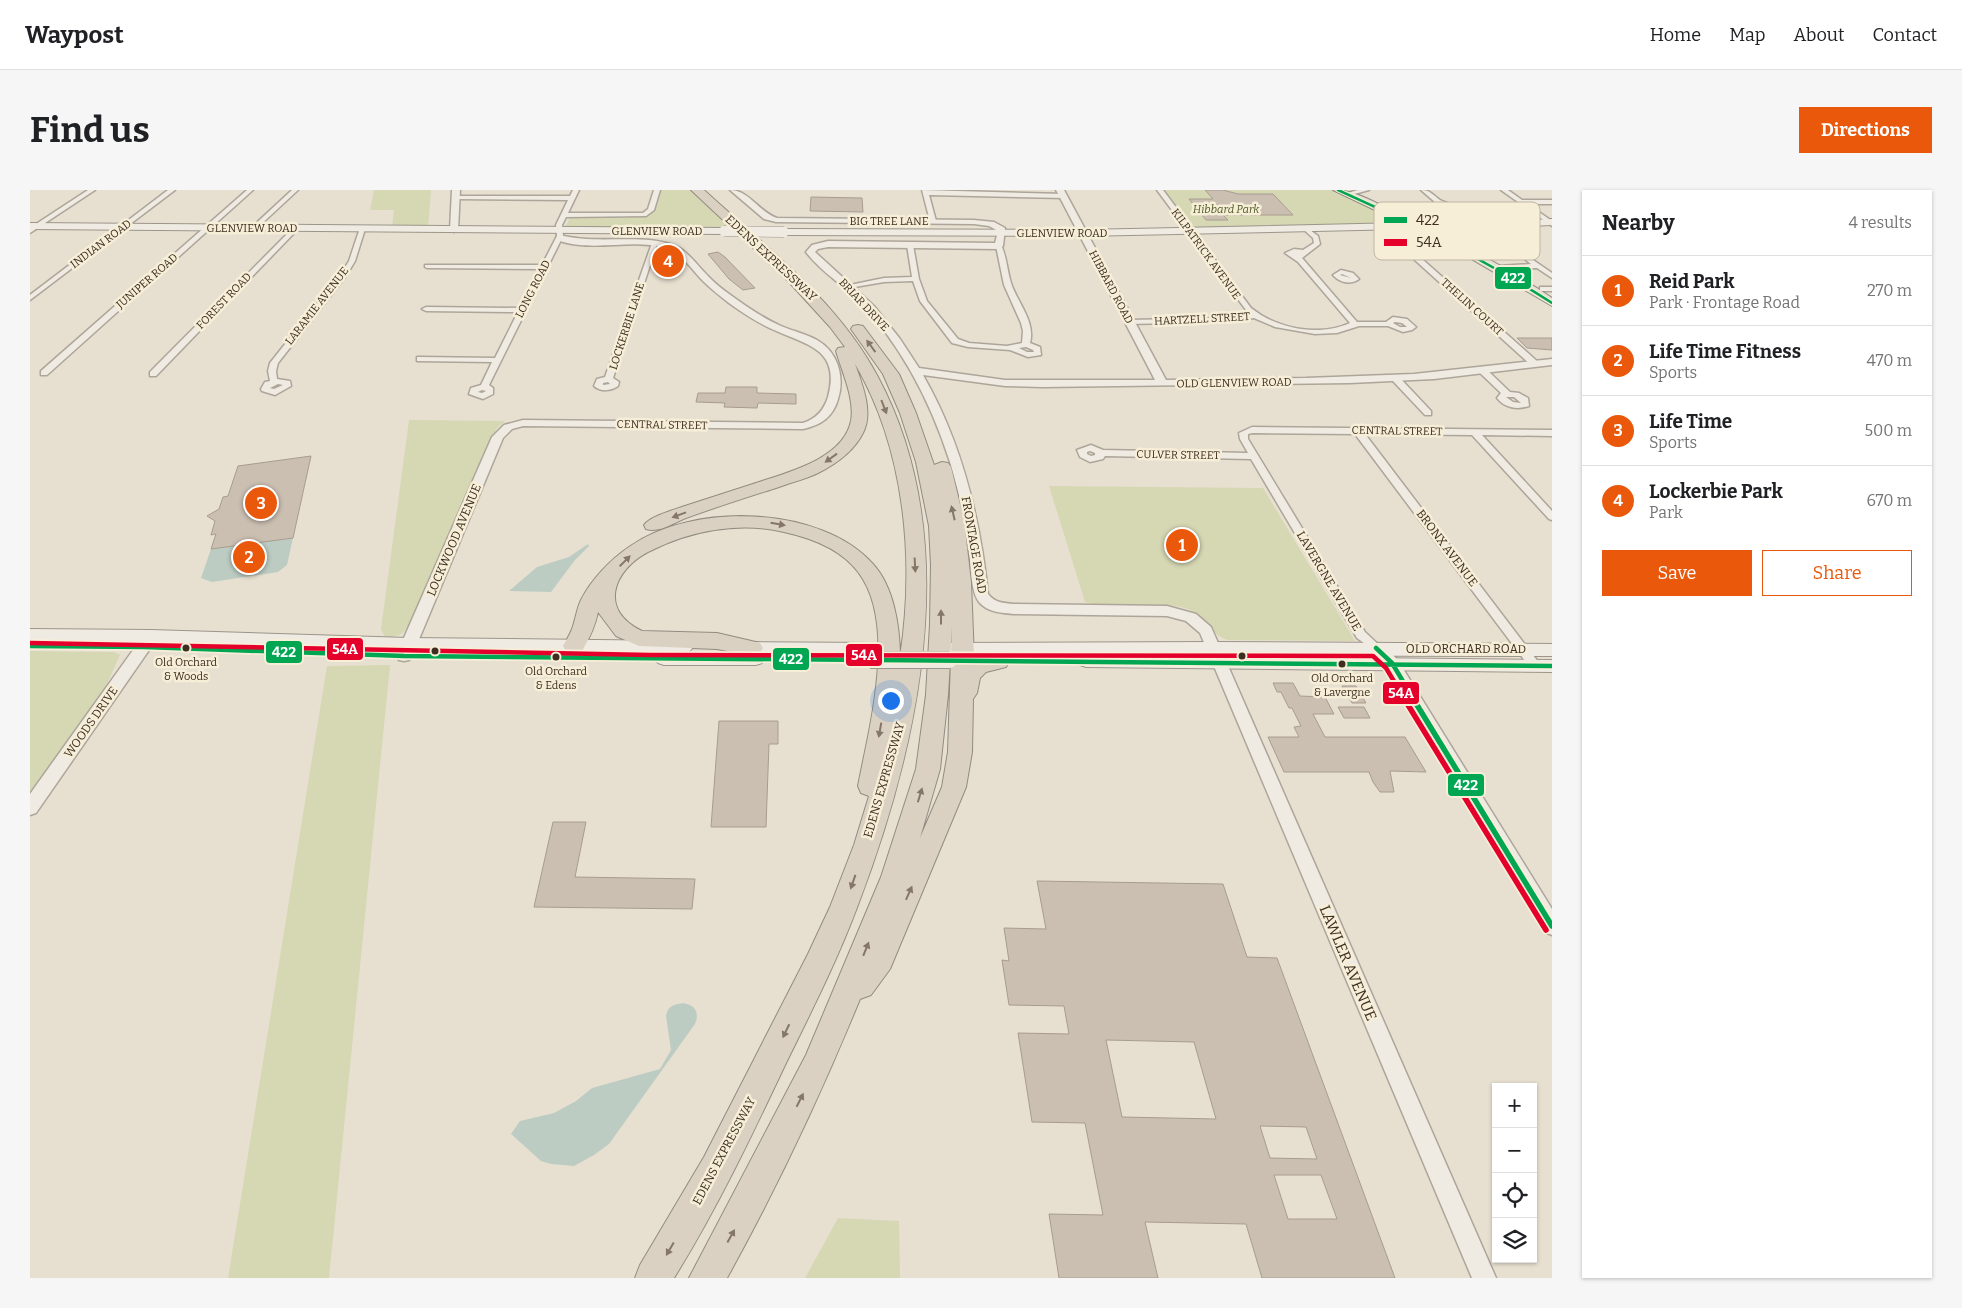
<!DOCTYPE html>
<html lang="en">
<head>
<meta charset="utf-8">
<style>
	:root { --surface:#fff; --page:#f6f6f6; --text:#202124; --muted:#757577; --line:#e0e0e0; --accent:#ea580c }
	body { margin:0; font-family:Bitter,serif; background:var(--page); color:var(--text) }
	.controls { position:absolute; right:15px; bottom:15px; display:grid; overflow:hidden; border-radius:0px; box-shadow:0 1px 4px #0004 }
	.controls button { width:45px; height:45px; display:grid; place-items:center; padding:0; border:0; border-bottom:1px solid var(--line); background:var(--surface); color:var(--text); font:25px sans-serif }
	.you { position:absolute; left:860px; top:510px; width:18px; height:18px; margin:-12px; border:4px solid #fff; border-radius:50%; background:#1a73e8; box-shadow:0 0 0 8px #1a73e833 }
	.badge { display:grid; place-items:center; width:32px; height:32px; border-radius:50%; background:var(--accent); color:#fff; font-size:16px; font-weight:700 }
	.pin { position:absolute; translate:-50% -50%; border:2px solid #fff; box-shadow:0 1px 5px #0006 }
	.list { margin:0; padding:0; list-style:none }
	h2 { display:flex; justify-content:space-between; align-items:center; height:65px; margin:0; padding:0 20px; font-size:21px }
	h2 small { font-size:16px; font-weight:400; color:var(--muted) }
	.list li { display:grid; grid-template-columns:32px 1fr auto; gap:15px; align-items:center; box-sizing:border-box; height:70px; padding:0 20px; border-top:1px solid var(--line) }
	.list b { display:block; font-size:19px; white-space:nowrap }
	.list p { margin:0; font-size:16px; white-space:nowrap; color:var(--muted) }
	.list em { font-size:16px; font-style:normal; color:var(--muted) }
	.actions { display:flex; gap:10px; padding:15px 20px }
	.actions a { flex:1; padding:11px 0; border:1px solid var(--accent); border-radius:0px; text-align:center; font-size:18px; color:var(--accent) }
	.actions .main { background:var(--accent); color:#fff }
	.icon { flex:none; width:28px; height:28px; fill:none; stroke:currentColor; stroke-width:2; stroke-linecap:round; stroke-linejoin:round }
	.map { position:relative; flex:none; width:1522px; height:1088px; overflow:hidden; border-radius:0px }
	header { display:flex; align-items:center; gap:30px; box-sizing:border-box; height:70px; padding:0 25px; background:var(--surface); border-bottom:1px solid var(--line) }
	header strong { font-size:24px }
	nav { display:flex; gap:28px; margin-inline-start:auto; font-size:18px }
	.intro { display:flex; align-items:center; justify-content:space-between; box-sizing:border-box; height:120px; padding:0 30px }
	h1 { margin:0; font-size:35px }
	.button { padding:12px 22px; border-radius:0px; background:var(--accent); color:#fff; font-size:18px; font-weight:700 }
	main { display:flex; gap:30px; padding:0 30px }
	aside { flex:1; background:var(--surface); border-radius:0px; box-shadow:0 1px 4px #0004 }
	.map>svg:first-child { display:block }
</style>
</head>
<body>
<header>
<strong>Waypost</strong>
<nav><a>Home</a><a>Map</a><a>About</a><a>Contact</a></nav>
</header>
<div class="intro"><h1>Find us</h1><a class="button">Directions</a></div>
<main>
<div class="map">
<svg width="1522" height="1088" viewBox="0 0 1522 1088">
	<rect width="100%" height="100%" fill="#e7e0d1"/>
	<path fill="#d6d7b3" d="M344 0H401L398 38 362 37 364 20H340Z
		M631 0H660L702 38H540L536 36 540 27C557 25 613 32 623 22 628 17 629 6 631 0Z
		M1133 0H1304L1374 33 1163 39Z
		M627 56 644 62 659 76H620Z
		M379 230 475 231 467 238 461 248 379 435C373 445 367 447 355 447L351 439Z
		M1019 296 1233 298 1325 451 1198 450C1180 445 1174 424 1155 418 1123 409 1087 423 1055 412Z
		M0 461 84 462 90 465 75 498 0 604Z
		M360 475 299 1088H198L297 476Z
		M808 1028 869 1031 870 1088H775Z"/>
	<path fill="#bcccc2" d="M263 348 257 375 248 382 182 392 171 388 181 359Z
		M558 354 559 356 545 370 521 402 479 401 507 377 539 367Z
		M653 813C665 815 670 822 665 834L579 954 564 965 544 976 521 974 511 971 481 944 490 931 524 923 546 911 562 898 630 879 641 860 636 826C638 815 644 815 653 813Z"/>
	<path fill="#cbbfb2" stroke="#a89c90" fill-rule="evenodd" d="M1175 0H1193L1208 4H1243L1263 25H1193L1198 30H1176L1159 9H1183Z
		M781 7 832 8 833 22 780 21Z
		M688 62 695 67 725 98 713 100 699 89 678 64Z
		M1487 148H1522V160L1497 158Z
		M696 197H727V203L766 204V214L728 213 727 218 694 217 695 213 666 212 668 203H695Z
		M281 266 263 348 181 359 186 344 181 345 185 331 177 326 189 319 193 307 198 306 208 276Z
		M1243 493H1263L1270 506 1295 507 1304 524H1283L1295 547H1375L1396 582 1360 581 1364 602H1350L1343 592 1339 582H1254L1238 547H1269L1264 537 1271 536 1262 518H1259L1251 502H1247Z
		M1312 496H1326L1336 513H1322Z
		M1308 517H1334L1340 528H1314Z
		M689 531H748V554H739L736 637H681Z
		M523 632H556L545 687 665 689 662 719 504 717Z
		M1007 691 1193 694 1217 767 1247 768 1365 1088H1232L1216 1034 1115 1032 1128 1088H1029L1019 1024 1073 1025 1055 933 1002 932 988 843 1039 844 1034 816 979 815 972 770 979 771 974 738 1016 739ZM1076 850 1164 852 1186 929 1092 927ZM1230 936 1276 937 1287 969 1240 968ZM1244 985H1291L1307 1029H1258Z"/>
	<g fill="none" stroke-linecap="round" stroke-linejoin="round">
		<g stroke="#ada599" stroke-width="3">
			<path id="minor" d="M58 0H65L0 43V38Z
				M138 0H145L0 110V105Z
				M217 0H223L17 185H11V181Z
				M262 0H268L226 39H222V37Z
				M543 0H549L538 23H613L618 19 624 0H630L624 20 616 26 536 27 532 35 533 46 459 195 463 198V204L453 209 439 204 441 198 451 195 462 172 387 171V167H390L465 168 488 122 396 121 392 119 396 117 490 118 510 79 397 78 395 77V75H512L527 46 526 35 538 10 426 9 424 6H540ZM452 200 456 201 452 203 448 202Z
				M892 0 1034 4 1037 6 1034 8 899 5 906 31 903 33 900 31Z
				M1127 0H1133L1221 118C1247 139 1289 147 1320 133L1268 72 1255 63 1264 59 1273 60 1284 53 1283 48 1273 39 1276 37 1288 46 1290 54 1272 68 1327 132H1356L1363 127 1377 129 1386 137 1382 140 1373 142 1358 136H1329L1307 143 1285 144 1245 137 1224 128 1192 132 1097 134V130H1100L1192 128 1219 124ZM1365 132 1372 133 1377 137H1370L1363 133Z
				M1328 0H1339L1317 6 1314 4Z
				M1391 0C1400 0 1403 5 1410 10 1415 13 1420 13 1425 17L1412 20 1403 16V14L1406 13Z
				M1471 0H1478L1492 10H1522V14H1497L1522 31V36Z
				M1449 34 1451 35 1487 59 1482 60 1447 37 1446 36Z
				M264 37 269 38 126 186H120V182Z
				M330 38 335 39 325 71 316 86 248 173 246 181 247 189 260 191 261 196 245 205 232 201 231 199 235 192 240 191 238 181 240 173 310 85 319 71ZM248 194 253 195 244 199 240 198Z
				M1367 50 1382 53 1387 58 1383 61 1508 172V176H1502L1376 62 1366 59 1361 54ZM1368 54 1380 57H1373Z
				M622 53 627 54 583 188 589 192 588 196C581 201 571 202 564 196L567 189 575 187ZM578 192 580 194 573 195V193Z
				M880 53 883 55 889 89 897 111 928 149 939 153 977 156 992 153 993 141 991 133 974 95 966 56 971 55C977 67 977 81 981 93 987 112 1006 132 1000 153L1010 157 1011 165 998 167 980 160 938 157 922 153 890 111 883 91 854 92 819 98 815 96 854 88 882 87 877 55ZM996 157 1003 160 1004 162H997L989 158Z
				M1490 61 1522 83V88L1507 78 1466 79V77L1468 76 1501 74 1488 64 1487 63Z
				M1311 80 1323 83 1329 89C1321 95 1310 93 1303 85ZM1312 84 1321 88 1310 85Z
				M1510 97H1522V101H1510Z
				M1450 179H1456L1480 202 1489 203 1498 208 1499 216C1487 220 1475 218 1467 208L1471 203 1450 183ZM1476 207H1484L1491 213 1483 212Z
				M1362 186H1368L1401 221V225H1395L1362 190Z
				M1222 237 1522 240V246L1452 245 1522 321V330L1519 329 1442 245 1335 244 1509 473 1511 476 1509 479H1501L1325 244 1223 243 1218 244V249L1335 442 1352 458 1350 461 1346 462 1327 448 1221 269 1075 266 1073 269 1060 272 1050 267 1047 260 1061 255 1073 260 1218 263 1210 249 1209 243ZM1060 261 1065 263V265L1061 266 1057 264V262Z"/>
		</g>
		<g stroke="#ada599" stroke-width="3">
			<path id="tertiary" d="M422 0H430L428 40 424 42 420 40Z
				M700 0C719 0 729 22 747 28L944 30 964 32 975 38 973 56 969 59 798 57 788 59 785 62 844 116 870 149 889 178 975 190H1125L1026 0H1034L1136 190 1276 188 1384 184 1522 169V175L1404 189 1320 193 1012 197 975 196 893 185C932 253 950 327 958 404 965 413 973 413 984 414L1137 416 1166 424 1181 437 1466 1088H1442L1170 443 1156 431 1137 426 984 424C972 423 957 422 949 412 939 399 941 363 938 345 933 320 927 296 920 272 901 213 872 156 829 111 812 94 790 81 776 62L782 55 798 51 965 53 968 41 959 36 944 34 746 32 734 29Z
				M530 45C567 55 611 43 643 55 657 60 666 74 677 85 685 94 696 102 706 109 720 119 735 129 751 136 763 141 776 144 787 150 808 162 815 187 808 209 803 227 791 235 773 239L493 236 482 239 473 248 382 466 379 470 374 471 369 470 366 466 462 247 474 235 493 230 773 233C786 229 794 220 798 207 811 159 777 155 744 140 728 133 713 123 699 113 690 106 681 99 673 91 662 80 652 63 636 58 601 48 562 63 527 50V46Z
				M121 441 126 442 128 446 126 450 6 623 0 625V604L116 442Z
				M1346 453 1351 454 1367 469 1522 719V745L1515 742 1357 477 1339 458 1341 454Z"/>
		</g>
		<g stroke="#9c958a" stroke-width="2">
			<path id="secondary" d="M1522 29V35L1393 41 1374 39 1053 46 754 45 749 42 754 39 1053 40 1374 33 1393 35Z
				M0 33 694 38 699 41 694 44 0 39Z
				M0 439 121 440 379 448 654 451 660 453 663 457 660 461 655 463H704L700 458 703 454 709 452 844 453 850 455 853 459 850 463 844 465 731 464 735 469 732 473 726 475H634L628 473 625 469 628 465 634 463 379 460 121 452 0 451Z
				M1183 452 1522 454V466L919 465 913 463 910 459 913 455 919 453Z
				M1056 465 1522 470V482L1056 477 1050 475 1047 471 1050 467Z"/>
		</g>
		<g stroke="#928b80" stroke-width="2">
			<path id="primary" d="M1303 0C1324 0 1342 11 1361 20 1417 45 1471 74 1522 108V116L1414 53Z"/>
		</g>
		<g stroke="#928b80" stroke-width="2">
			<path id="motorway" d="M661 0H674C736 57 808 111 848 187 935 350 890 552 828 715 808 769 782 820 757 871 722 945 687 1019 644 1088H605L610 1075 674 967 778 764 800 717 824 655 839 606 831 603 828 596C839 538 868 434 828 382 811 359 781 348 754 342 708 331 659 341 618 362 582 381 569 421 612 441L687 443 730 453 733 458 730 463 722 466 687 459 609 456 586 446 568 422C565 437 559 449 552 461L544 464 536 461 533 456C537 449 541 443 543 436 546 427 547 418 551 410 561 390 581 369 599 357 661 312 791 315 843 374 864 397 870 437 870 467 885 370 875 259 825 174 832 194 844 222 833 243 824 261 806 274 788 283 776 289 762 292 749 297 718 307 686 317 656 328 643 333 630 343 616 339L614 335C620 326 647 319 658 315 680 308 701 301 723 294 755 283 813 270 821 231 825 209 812 182 806 161L808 158 815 157 800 137 757 90Z
				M828 135 833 136 869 184 886 223 904 275 912 272 918 273 921 277 934 331 941 392 944 469 968 463 976 465 979 471 976 477 956 482 950 488 947 503 943 509 942 562 936 597 860 779 841 805 830 809C791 904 747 998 697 1088H659L776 865 851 687 886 579 896 505 900 434 901 375 899 336 886 272 870 223 853 184 821 139 823 136ZM922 436 918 562 912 597 890 648 910 579 918 505Z"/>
		</g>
		<use href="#minor" fill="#efebe3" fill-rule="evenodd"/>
		<use href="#tertiary" fill="#efebe3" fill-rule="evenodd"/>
		<use href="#secondary" fill="#efebe3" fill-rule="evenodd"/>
		<use href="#primary" fill="#e6e1d4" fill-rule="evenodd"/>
		<use href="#motorway" fill="#dad1c2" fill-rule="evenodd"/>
		<g stroke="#9c958a" stroke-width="11" stroke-linecap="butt">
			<path id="secondary-bridge-far1" d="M694 41 754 42"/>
		</g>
		<g stroke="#9c958a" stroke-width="18" stroke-linecap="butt">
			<path id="secondary-bridge" d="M840 470H919"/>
		</g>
		<use href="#secondary-bridge-far1" stroke="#efebe3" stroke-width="10"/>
		<use href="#secondary-bridge" stroke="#efebe3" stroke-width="16"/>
		<g stroke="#f7eed8" stroke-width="4.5">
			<path id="bus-1-far2" d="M1308 0C1382 33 1454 69 1522 113"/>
		</g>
		<g stroke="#f7eed8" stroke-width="8">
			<path id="bus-1-far1" d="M0 456 114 457 374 466 1522 476
				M1346 458 1362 473 1377 498"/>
		</g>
		<g stroke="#f7eed8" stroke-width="9">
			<path id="bus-1" d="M1376 497 1522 736"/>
		</g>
		<g stroke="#f7eed8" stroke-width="8">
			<path id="bus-2-far1" d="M0 453 620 465 1343 466 1356 478 1368 498"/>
		</g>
		<g stroke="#f7eed8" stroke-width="9">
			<path id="bus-2" d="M1367 497 1516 740"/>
		</g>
		<use href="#bus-1-far2" stroke="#00a651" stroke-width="2.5"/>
		<use href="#bus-1-far1" stroke="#00a651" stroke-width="4.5"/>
		<use href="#bus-1" stroke="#00a651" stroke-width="5.5"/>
		<use href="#bus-2-far1" stroke="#e4002b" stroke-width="4.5"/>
		<use href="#bus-2" stroke="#e4002b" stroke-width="5.5"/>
	</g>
	<defs><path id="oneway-solid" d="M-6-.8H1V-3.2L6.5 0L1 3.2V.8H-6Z" transform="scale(1.25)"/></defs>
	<g fill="#847769">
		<use href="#oneway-solid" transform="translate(841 156) rotate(-126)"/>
		<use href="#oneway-solid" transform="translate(854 217) rotate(69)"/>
		<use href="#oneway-solid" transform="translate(801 268) rotate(144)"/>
		<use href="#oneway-solid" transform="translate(923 323) rotate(-103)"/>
		<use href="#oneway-solid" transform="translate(649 325) rotate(160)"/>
		<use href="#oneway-solid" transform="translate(748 334) rotate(10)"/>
		<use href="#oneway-solid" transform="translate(595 371) rotate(-45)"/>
		<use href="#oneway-solid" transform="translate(885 375) rotate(87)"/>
		<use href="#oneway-solid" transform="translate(911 427) rotate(-90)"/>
		<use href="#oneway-solid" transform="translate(850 540) rotate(100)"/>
		<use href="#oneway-solid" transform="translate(890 605) rotate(-73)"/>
		<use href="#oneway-solid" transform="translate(823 692) rotate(109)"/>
		<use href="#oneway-solid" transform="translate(879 703) rotate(-66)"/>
		<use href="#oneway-solid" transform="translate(836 759) rotate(-68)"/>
		<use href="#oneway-solid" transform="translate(756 841) rotate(116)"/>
		<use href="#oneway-solid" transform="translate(770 910) rotate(-63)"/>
		<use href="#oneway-solid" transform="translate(701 1046) rotate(-61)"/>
		<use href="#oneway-solid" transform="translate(640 1059) rotate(120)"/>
	</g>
	<g fill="#3d2e20" stroke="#f7eed8" stroke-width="2">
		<circle cx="156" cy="458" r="4.5"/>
		<circle cx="405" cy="461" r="4.5"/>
		<circle cx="1212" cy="466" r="4.5"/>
		<circle cx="526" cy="467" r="4.5"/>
		<circle cx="1312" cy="474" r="4.5"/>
	</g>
	<g text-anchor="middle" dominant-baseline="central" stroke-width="5" stroke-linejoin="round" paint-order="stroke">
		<g font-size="11" font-style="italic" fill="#4d5a26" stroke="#f7eed8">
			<text x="1196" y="19">Hibbard Park</text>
		</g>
		<g font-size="11" fill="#3d2e20" stroke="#f7eed8">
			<text x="859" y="31">BIG TREE LANE</text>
			<text x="222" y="38">GLENVIEW ROAD</text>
			<text x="627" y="41">GLENVIEW ROAD</text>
			<text x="1032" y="43">GLENVIEW ROAD</text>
			<text transform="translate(71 54) rotate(-37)">INDIAN ROAD</text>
			<text transform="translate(1176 64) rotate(54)">KILPATRICK AVENUE</text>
			<text transform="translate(117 91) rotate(-41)">JUNIPER ROAD</text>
			<text transform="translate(1081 97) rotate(62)">HIBBARD ROAD</text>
			<text transform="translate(503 99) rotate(-63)">LONG ROAD</text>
			<text transform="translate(194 111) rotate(-46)">FOREST ROAD</text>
			<text transform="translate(834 115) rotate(47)">BRIAR DRIVE</text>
			<text transform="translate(287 116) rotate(-52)">LARAMIE AVENUE</text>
			<text transform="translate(1442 117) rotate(42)">THELIN COURT</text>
			<text transform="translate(1172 129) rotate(-3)">HARTZELL STREET</text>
			<text transform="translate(597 136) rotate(-72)">LOCKERBIE LANE</text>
			<text transform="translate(1204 193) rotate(-1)">OLD GLENVIEW ROAD</text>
			<text transform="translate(632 235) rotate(1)">CENTRAL STREET</text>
			<text transform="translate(1367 241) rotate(1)">CENTRAL STREET</text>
			<text transform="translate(1148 265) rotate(1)">CULVER STREET</text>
		</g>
		<g font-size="11" fill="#3d2e20" stroke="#f7eed8">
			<text x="156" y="472">Old Orchard<tspan x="156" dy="14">&amp; Woods</tspan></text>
			<text x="526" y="481">Old Orchard<tspan x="526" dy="14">&amp; Edens</tspan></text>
			<text x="1312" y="488">Old Orchard<tspan x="1312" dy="14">&amp; Lavergne</tspan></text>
		</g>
		<g font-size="12" fill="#3d2e20" stroke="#f7eed8">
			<text transform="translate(741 68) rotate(43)">EDENS EXPRESSWAY</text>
			<text transform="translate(424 350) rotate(-67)">LOCKWOOD AVENUE</text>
			<text transform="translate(944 355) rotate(80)">FRONTAGE ROAD</text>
			<text transform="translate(1417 358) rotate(53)">BRONX AVENUE</text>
			<text transform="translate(1299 391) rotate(59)">LAVERGNE AVENUE</text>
			<text x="1436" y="459">OLD ORCHARD ROAD</text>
			<text transform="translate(61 532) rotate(-55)">WOODS DRIVE</text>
			<text transform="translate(854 590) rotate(-74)">EDENS EXPRESSWAY</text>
			<text transform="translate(694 961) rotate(-62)">EDENS EXPRESSWAY</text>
		</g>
		<g font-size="15" fill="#3d2e20" stroke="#f7eed8">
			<text transform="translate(1318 773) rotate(67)">LAWLER AVENUE</text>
		</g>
	</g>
	<rect x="1344" y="12" width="166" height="58" rx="8" fill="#f7eed8" stroke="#bfb4a1" stroke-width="1"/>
	<rect x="1354" y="27" width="23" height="6" fill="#00a651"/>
	<rect x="1354" y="49" width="23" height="7" fill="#e4002b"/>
	<g font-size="14" fill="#3d2e20">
		<text x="1386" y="35">422</text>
		<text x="1386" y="57">54A</text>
	</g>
	<g stroke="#f7eed8" stroke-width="2">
		<rect x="1464" y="76" width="38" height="24" rx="5" fill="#00a651"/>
		<rect x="296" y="447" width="38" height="24" rx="5" fill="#e4002b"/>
		<rect x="235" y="450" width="38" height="24" rx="5" fill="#00a651"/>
		<rect x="815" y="453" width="38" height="24" rx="5" fill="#e4002b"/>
		<rect x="742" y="457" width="38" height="24" rx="5" fill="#00a651"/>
		<rect x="1352" y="491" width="38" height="24" rx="5" fill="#e4002b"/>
		<rect x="1417" y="583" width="38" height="24" rx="5" fill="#00a651"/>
	</g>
	<g font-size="14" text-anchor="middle" font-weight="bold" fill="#fff">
		<text x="1483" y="93">422</text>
		<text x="315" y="464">54A</text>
		<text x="254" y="467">422</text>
		<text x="834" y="470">54A</text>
		<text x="761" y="474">422</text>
		<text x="1371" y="508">54A</text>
		<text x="1436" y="600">422</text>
	</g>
</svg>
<div class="controls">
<button>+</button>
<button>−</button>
<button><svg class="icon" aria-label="locate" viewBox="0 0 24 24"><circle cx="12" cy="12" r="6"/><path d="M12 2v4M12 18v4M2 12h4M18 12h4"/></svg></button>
<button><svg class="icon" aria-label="layers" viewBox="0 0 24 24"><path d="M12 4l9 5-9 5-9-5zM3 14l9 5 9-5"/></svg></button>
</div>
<div class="you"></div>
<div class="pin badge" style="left:1152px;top:355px">1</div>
<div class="pin badge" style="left:219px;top:367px">2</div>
<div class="pin badge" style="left:231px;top:313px">3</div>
<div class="pin badge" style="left:638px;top:71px">4</div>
</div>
<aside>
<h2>Nearby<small>4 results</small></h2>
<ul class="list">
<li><span class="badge">1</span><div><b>Reid Park</b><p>Park · Frontage Road</p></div><em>270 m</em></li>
<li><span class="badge">2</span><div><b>Life Time Fitness</b><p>Sports</p></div><em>470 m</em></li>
<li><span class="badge">3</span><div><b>Life Time</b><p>Sports</p></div><em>500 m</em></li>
<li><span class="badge">4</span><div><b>Lockerbie Park</b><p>Park</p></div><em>670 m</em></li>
</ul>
<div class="actions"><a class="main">Save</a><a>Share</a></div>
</aside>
</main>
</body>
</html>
